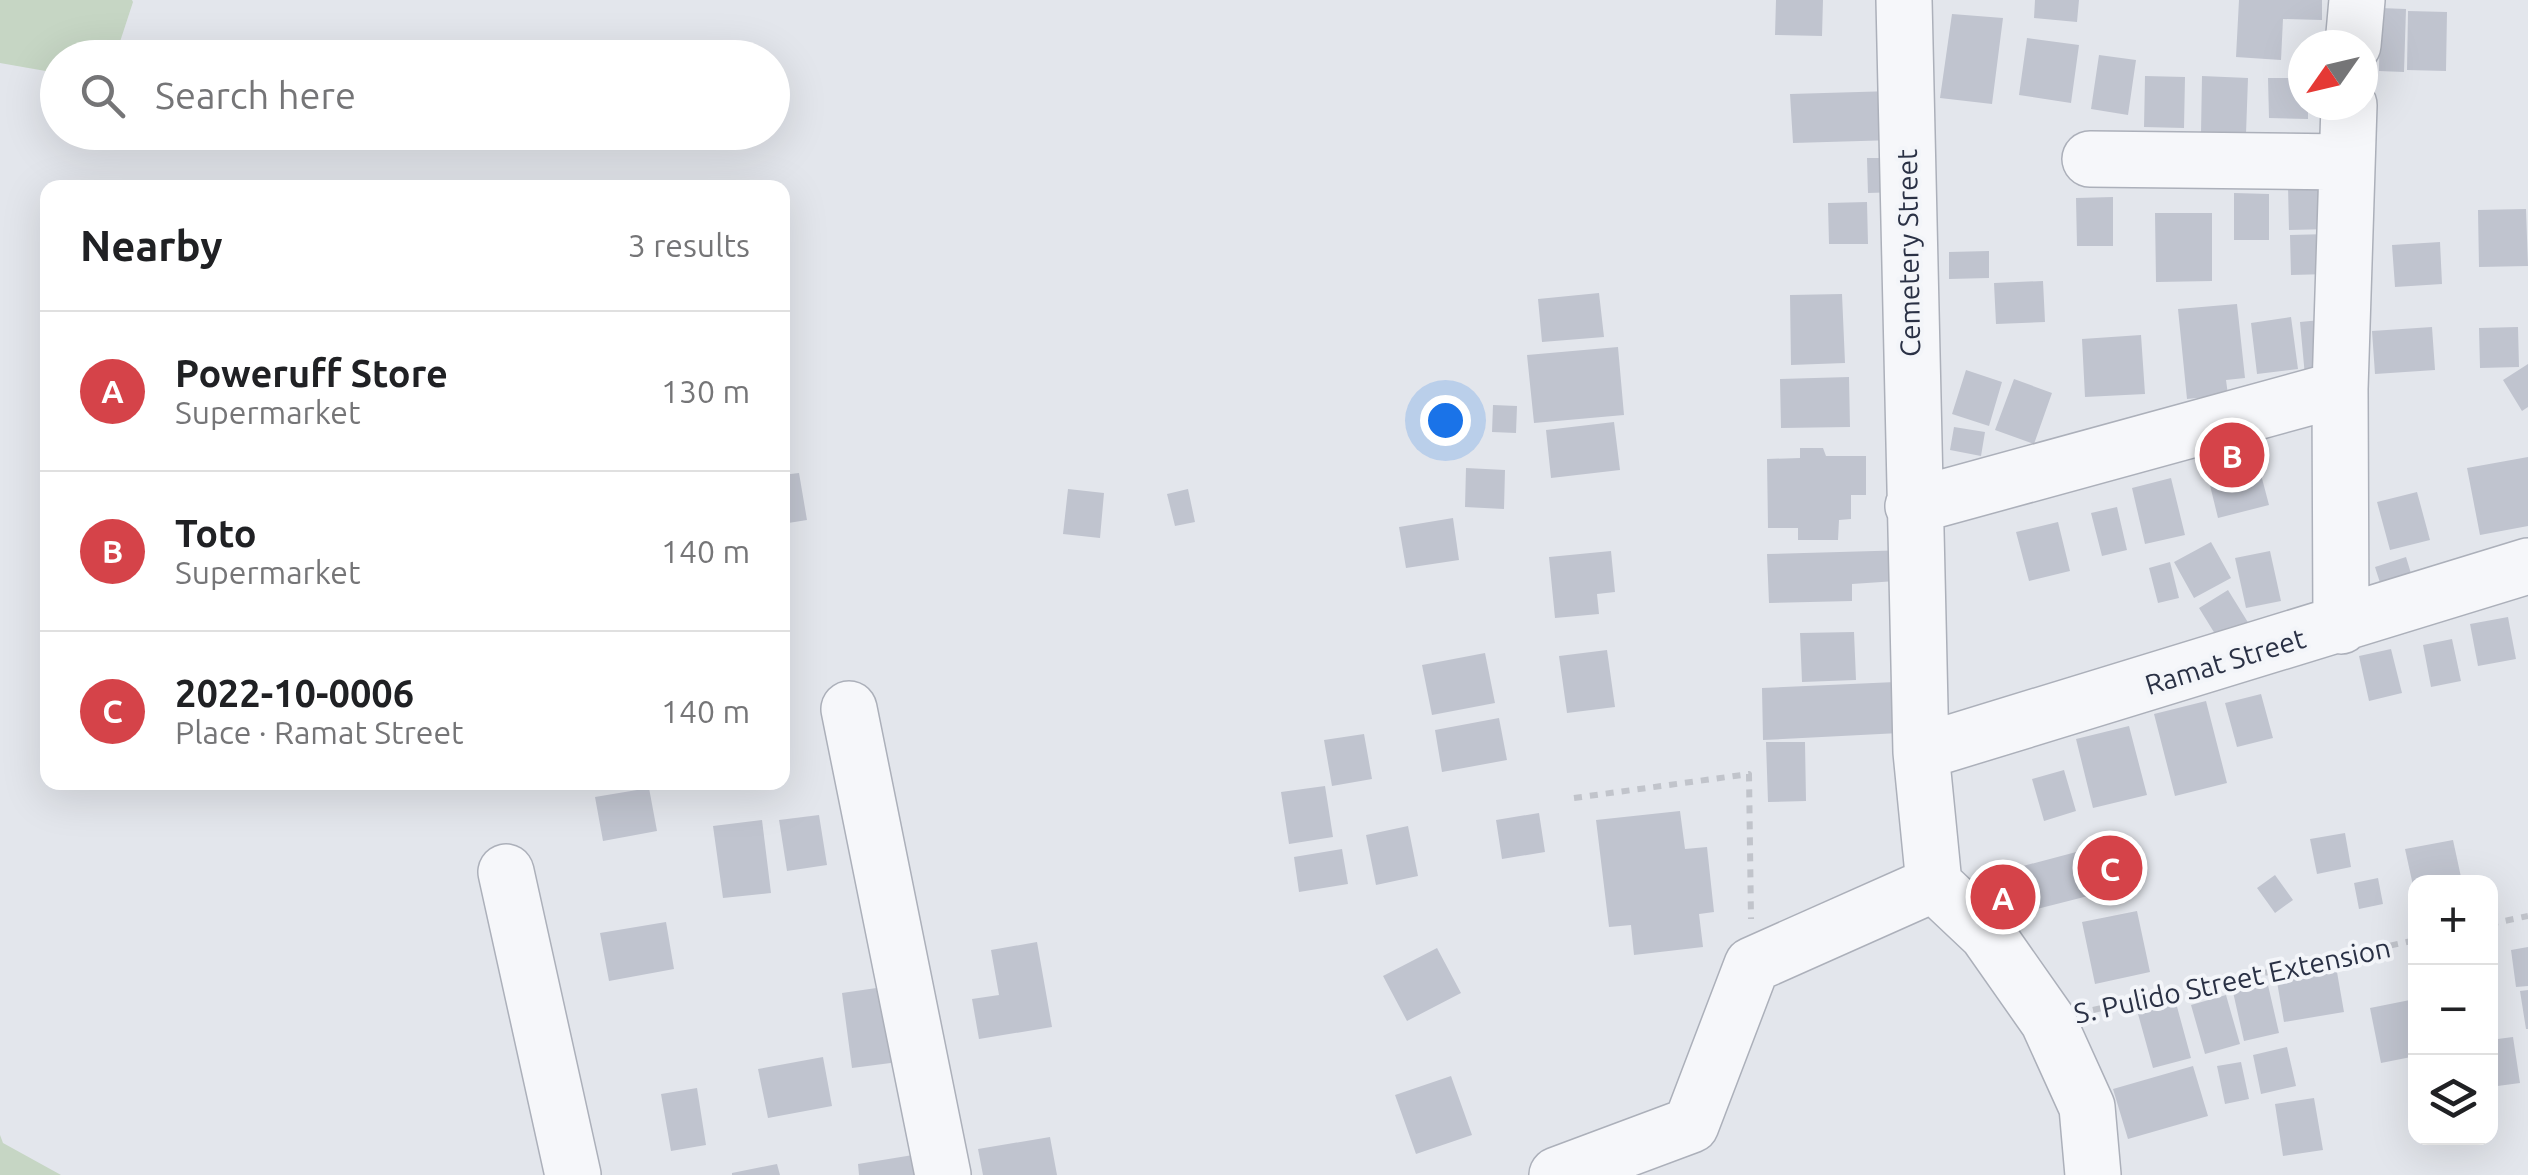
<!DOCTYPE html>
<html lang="en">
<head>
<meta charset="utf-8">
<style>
	:root { --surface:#fff; --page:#f6f6f6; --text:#202124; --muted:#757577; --line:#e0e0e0; --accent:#d54349 }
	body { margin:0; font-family:Ubuntu,sans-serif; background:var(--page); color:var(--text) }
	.controls { position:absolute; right:30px; bottom:30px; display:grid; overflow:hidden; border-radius:20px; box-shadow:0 10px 40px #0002 }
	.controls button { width:90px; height:90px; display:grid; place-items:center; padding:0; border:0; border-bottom:2px solid var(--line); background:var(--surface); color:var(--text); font:50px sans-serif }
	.compass { position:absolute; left:2288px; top:30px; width:90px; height:90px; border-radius:50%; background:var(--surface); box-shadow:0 10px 40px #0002; rotate:236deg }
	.you { position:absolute; left:1445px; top:420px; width:35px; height:35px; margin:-25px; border:8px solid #fff; border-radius:50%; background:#1a73e8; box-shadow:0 0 0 15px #1a73e833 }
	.badge { display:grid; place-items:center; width:65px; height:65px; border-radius:50%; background:var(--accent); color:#fff; font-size:32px; font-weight:700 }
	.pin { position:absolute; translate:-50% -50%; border:5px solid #fff; box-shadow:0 2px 10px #0006 }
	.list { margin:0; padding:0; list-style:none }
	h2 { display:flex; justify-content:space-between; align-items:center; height:130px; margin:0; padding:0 40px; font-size:42px }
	h2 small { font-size:32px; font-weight:400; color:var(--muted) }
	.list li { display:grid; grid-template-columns:65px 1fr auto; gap:30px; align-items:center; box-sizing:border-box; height:160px; padding:0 40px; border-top:2px solid var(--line) }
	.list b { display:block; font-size:38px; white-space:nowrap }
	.list p { margin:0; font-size:32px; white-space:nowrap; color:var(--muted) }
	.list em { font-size:32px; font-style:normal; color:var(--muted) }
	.icon { flex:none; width:55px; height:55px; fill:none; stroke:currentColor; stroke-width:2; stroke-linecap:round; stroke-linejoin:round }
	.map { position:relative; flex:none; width:2528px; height:1175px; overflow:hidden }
	.search { position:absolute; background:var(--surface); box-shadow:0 10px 40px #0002; left:40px; top:40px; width:750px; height:110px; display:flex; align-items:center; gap:25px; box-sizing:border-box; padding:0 35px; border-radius:55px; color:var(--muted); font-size:38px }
	.panel { position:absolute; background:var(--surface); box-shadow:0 10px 40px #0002; left:40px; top:180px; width:750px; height:610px; border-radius:20px }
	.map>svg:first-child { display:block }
</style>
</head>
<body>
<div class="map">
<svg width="2528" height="1175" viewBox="0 0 2528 1175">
	<rect width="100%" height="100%" fill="#e3e6ec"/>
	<path fill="#c6d6c4" d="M0 0H132L133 2 115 57 58 58 57 73 0 63Z
		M0 1135 3 1143 61 1175H0Z"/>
	<path fill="#c0c4cf" d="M1776 0H1823L1822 36 1775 35Z
		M2035 0H2079L2077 22 2034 18Z
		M2239 0H2322V20L2283 19 2281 60 2236 57Z
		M2380 8 2406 9 2404 72 2379 71Z
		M2408 11 2447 12 2446 71 2407 70Z
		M1952 14 2003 18 1992 104 1940 98Z
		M2027 38 2079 45 2071 103 2019 95Z
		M2099 55 2136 60 2128 115 2091 109Z
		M2145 76 2185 77 2184 128 2144 127Z
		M2202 76 2248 78 2246 134 2201 133Z
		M2268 78H2303V105H2308V119L2269 118Z
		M1893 91 1895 140 1793 143 1790 94Z
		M1867 158H1899V192L1868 193Z
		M2330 185 2331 229 2289 230 2288 186Z
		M2234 193 2269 194V240H2234Z
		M2113 197V246H2077L2076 198Z
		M1867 202 1868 244H1829L1828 203Z
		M2526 209 2528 266 2479 267 2478 210Z
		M2155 213H2212V281L2156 282Z
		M2328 234 2329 274 2291 275 2290 235Z
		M2440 242 2442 284 2395 287 2392 245Z
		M1989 251V278L1949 279V252Z
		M2043 281 2045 322 1996 324 1994 283Z
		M1599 293 1604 337 1542 342 1538 299Z
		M1842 294 1845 363 1791 365 1790 295Z
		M2237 304 2245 378 2226 380 2228 395 2187 399 2178 309Z
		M2291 317 2298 369 2257 374 2251 323Z
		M2331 319 2335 374 2305 376 2300 322Z
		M2432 327 2435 370 2375 374 2372 331Z
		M2518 327 2519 367 2480 368 2479 328Z
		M2141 335 2145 394 2085 397 2082 339Z
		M1618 347 1624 415 1534 423 1527 355Z
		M2528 364V407L2522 411 2503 380Z
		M1966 370 2002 382 1989 426 1952 414Z
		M1849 377 1850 427 1781 428 1780 379Z
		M2014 379 2052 393 2034 444 1995 430Z
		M1493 405 1517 406 1516 433 1492 432Z
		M1614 422 1620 470 1551 478 1546 430Z
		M1954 427 1985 432 1981 456 1950 450Z
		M1800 448H1823L1826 456H1866V495H1851V519L1839 520 1838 540H1798V528H1768L1767 459 1800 458Z
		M2254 448 2269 505 2218 518 2204 461Z
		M2528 457V526L2480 535 2467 468Z
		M1466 468 1505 470 1504 509 1465 507Z
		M799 473 807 520 782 524V475Z
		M2171 478 2185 535 2145 544 2132 488Z
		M1068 489 1104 493 1100 538 1063 534Z
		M1188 489 1195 522 1175 526 1167 494Z
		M2417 492 2430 540 2390 550 2377 502Z
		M2117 507 2127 550 2102 556 2091 513Z
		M1453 518 1459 560 1406 568 1399 527Z
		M2058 522 2070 571 2029 581 2016 532Z
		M2211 542 2231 578 2194 598 2174 562Z
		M1910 550 1911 580 1852 584V601L1769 603 1767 554Z
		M1611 551 1615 592 1597 594 1599 614 1555 618 1549 557Z
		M2270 551 2281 601 2246 608 2235 558Z
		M2406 557 2413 580 2382 589 2375 567Z
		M2170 562 2179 598 2158 603 2149 568Z
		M2228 590 2249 624 2220 642 2199 608Z
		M2508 617 2516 659 2478 666 2470 624Z
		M1854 632 1856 680 1802 682 1800 633Z
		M2452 639 2461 681 2431 687 2423 645Z
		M2391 649 2402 693 2369 701 2359 656Z
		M1607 650 1615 707 1567 713 1559 656Z
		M1485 653 1495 703 1432 715 1422 665Z
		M1918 681 1919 732 1763 740 1762 688Z
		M2261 694 2273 738 2237 747 2225 703Z
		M2206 701 2227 783 2175 796 2154 714Z
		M1499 718 1507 760 1442 772 1435 730Z
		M2129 726 2147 795 2093 808 2076 739Z
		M1364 734 1372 779 1332 786 1324 740Z
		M1766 742H1805L1806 801 1768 802Z
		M2064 770 2076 811 2044 821 2032 779Z
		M1325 786 1333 837 1289 844 1281 792Z
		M649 788 657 831 603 841 595 797Z
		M1680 811 1685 849 1707 847 1714 912 1699 914 1703 947 1634 955 1631 925 1609 927 1596 820Z
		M1539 813 1545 852 1502 859 1496 820Z
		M819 815 827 865 787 871 779 820Z
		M762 820 771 893 723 898 713 826Z
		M1408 826 1418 876 1376 885 1366 835Z
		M2345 833 2351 867 2317 874 2310 839Z
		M2453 840 2461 877 2416 882 2414 890 2405 849Z
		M2119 847 2128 884 2101 890 2093 852Z
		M1342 849 1348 884 1299 892 1294 857Z
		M2080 851 2092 895 2033 910 2023 866Z
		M2017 872 2025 903 1997 909 1990 879Z
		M2275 875 2293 900 2275 913 2257 888Z
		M2378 878 2383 904 2359 909 2354 883Z
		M2137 911 2150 972 2095 984 2082 922Z
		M666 922 674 969 609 981 600 933Z
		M1037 942 1052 1027 979 1039 972 999 999 995 991 950Z
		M2528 947V986L2516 987 2511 950Z
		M1437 948 1461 993 1407 1021 1383 976Z
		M2337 972 2344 1012 2284 1022 2277 982Z
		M904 984 914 1060 852 1068 842 993Z
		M2268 985 2279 1033 2244 1041 2233 992Z
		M2528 990V1029H2526L2520 991Z
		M2226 995 2240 1044 2205 1054 2191 1005Z
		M2410 1000 2416 1029V1056L2381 1063 2370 1008Z
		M2176 1003 2191 1058 2153 1068 2138 1014Z
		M2513 1037 2520 1083 2490 1087V1040Z
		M2287 1047 2296 1086 2261 1094 2253 1055Z
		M823 1057 832 1106 768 1118 758 1069Z
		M2241 1062 2249 1099 2225 1104 2217 1066Z
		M2193 1066 2208 1116 2128 1139 2113 1089Z
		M1451 1076 1472 1135 1416 1154 1395 1095Z
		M697 1088 706 1145 671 1151 661 1094Z
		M2314 1098 2323 1150 2283 1156 2275 1104Z
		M1050 1137 1057 1175H983L978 1149Z
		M913 1155 916 1175H859L858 1164Z
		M777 1164 780 1175H732V1173Z"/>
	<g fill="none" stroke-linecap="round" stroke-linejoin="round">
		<g stroke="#acb0ba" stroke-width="58">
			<path id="minor" d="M1904 0 1921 752 1934 884
				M2353 45 2357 0
				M2090 159 2346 162
				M1913 506 2340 389
				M2341 626 2340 389 2349 105
				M849 709 943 1175
				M1921 752 2528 566
				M506 872 573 1175
				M1934 884 1987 934 2048 1021 2087 1107 2093 1175
				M1557 1175 1691 1125 1752 965 1934 884"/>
		</g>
		<path stroke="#c1c4cb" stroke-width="6" stroke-dasharray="8 8" stroke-linecap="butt" d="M1574 798 1749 774 1751 919
			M2490 924 2528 916
			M2093 1010 2416 940"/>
		<use href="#minor" stroke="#f6f7fa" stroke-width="55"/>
	</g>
	<g text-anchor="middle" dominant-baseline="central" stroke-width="8" stroke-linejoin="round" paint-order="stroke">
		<g font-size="28" fill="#2a3145" stroke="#f3f5f9">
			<text transform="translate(1908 253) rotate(-91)">Cemetery Street</text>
			<text transform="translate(2225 661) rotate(-17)">Ramat Street</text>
			<text transform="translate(2232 980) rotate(-12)">S. Pulido Street Extension</text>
		</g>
	</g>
</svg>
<div class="controls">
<button>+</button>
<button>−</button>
<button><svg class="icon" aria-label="layers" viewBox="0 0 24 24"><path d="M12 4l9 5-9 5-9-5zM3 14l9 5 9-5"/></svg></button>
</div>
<svg class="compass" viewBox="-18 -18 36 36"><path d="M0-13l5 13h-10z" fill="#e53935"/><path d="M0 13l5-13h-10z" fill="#757577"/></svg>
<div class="you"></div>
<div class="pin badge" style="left:2003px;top:897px">A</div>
<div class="pin badge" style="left:2232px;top:455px">B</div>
<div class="pin badge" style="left:2110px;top:868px">C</div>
<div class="search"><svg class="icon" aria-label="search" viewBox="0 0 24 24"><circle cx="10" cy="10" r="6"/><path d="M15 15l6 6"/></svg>Search here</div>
<section class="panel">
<h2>Nearby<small>3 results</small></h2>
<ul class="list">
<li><span class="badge">A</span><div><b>Poweruff Store</b><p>Supermarket</p></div><em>130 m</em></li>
<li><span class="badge">B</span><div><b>Toto</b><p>Supermarket</p></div><em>140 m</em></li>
<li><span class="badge">C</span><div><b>2022-10-0006</b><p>Place · Ramat Street</p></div><em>140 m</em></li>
</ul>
</section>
</div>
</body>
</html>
